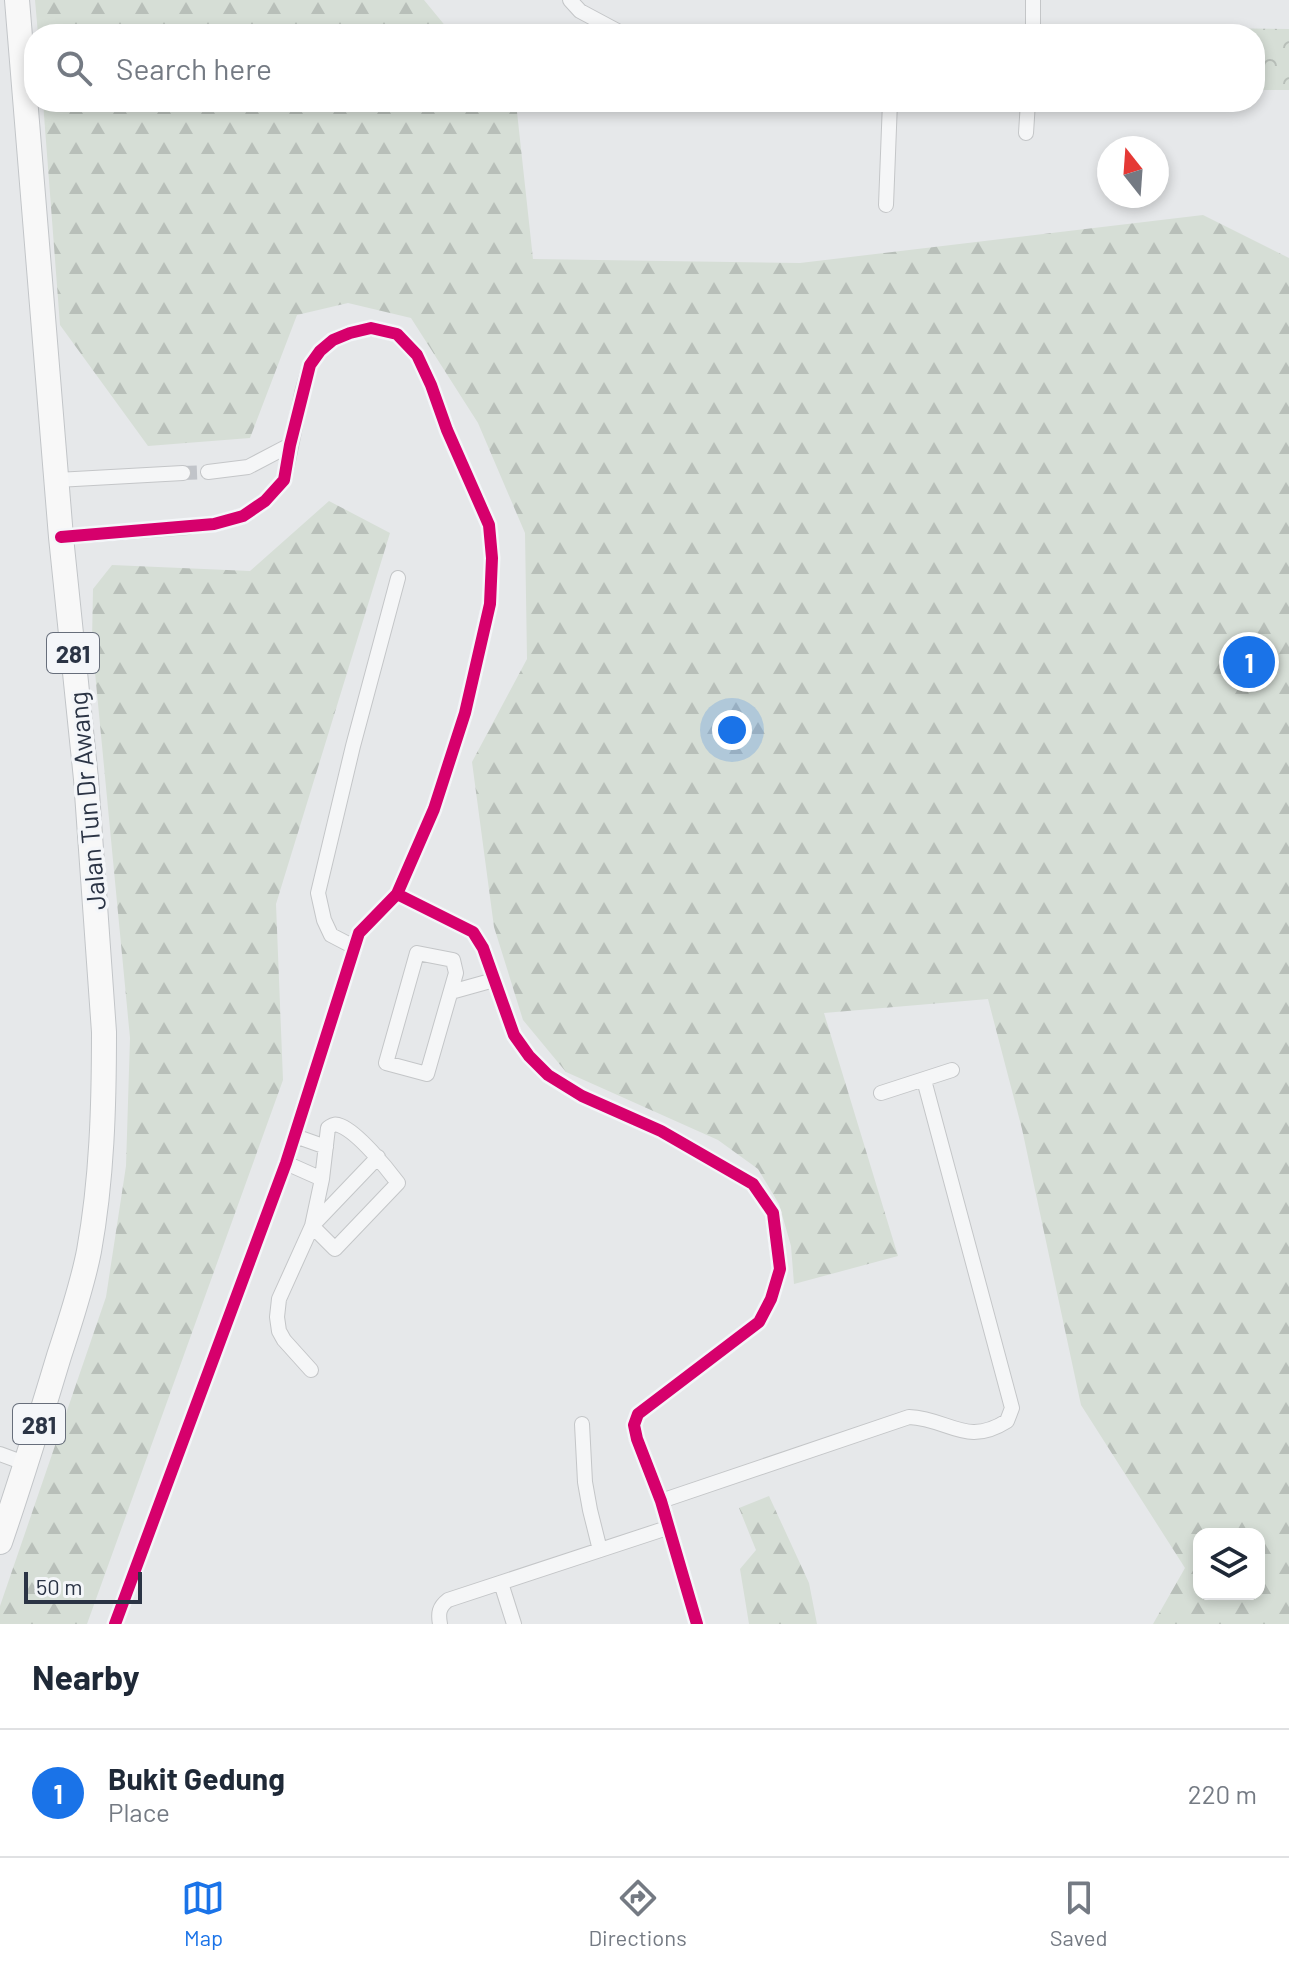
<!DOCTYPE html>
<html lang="en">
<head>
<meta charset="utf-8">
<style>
	:root { --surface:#fff; --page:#f2f2f3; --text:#1f2937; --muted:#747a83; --line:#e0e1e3; --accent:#1a73e8 }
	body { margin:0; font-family:Barlow,sans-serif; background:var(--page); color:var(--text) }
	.controls { position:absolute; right:24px; bottom:24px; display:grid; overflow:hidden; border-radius:16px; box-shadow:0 4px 12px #0003 }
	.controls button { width:72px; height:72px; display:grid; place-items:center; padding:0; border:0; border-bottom:2px solid var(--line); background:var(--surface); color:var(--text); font:40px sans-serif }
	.compass { position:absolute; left:1097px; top:136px; width:72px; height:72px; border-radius:50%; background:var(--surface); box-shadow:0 4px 12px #0003; rotate:343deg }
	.scale { position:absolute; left:24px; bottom:20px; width:118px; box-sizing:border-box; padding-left:8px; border:4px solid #2b3445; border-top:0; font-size:22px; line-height:28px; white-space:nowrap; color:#2b3445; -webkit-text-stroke:6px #f4f6f9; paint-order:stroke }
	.you { position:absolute; left:732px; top:730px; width:28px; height:28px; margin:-20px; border:6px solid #fff; border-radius:50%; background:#1a73e8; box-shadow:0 0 0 12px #1a73e833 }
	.badge { display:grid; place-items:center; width:52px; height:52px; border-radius:50%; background:var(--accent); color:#fff; font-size:26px; font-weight:700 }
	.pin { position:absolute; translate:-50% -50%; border:4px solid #fff; box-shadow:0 2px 8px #0006 }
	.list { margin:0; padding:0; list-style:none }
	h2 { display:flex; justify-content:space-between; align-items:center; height:104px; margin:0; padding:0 32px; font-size:34px }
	h2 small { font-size:26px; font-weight:400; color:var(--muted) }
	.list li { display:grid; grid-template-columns:52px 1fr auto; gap:24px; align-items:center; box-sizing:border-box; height:128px; padding:0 32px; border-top:2px solid var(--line) }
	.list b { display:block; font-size:30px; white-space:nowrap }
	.list p { margin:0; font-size:26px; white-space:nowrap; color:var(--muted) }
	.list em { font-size:26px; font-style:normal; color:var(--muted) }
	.icon { flex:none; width:44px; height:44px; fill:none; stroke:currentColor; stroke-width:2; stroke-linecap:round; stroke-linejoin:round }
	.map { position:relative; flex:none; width:1289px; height:1624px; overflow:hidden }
	.search { position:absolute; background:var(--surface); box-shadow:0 4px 12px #0003; left:24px; right:24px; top:24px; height:88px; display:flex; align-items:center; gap:20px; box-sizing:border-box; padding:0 28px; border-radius:32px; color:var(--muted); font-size:30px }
	.sheet { height:232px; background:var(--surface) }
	nav { display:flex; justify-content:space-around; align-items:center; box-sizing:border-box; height:112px; border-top:2px solid var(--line); background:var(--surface); font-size:22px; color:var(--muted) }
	nav a { display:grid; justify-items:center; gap:4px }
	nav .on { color:var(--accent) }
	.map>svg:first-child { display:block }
</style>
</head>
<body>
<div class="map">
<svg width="1289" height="1624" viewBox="0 0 1289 1624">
	<defs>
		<pattern id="forest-firs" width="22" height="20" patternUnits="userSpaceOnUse" patternTransform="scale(2)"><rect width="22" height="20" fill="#d6ded6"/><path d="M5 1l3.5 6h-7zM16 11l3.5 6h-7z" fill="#b8bfb9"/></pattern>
		<pattern id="park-crowns" width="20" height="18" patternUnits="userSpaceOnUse" patternTransform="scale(2)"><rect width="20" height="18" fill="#d6ded6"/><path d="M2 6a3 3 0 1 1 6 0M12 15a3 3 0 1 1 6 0" fill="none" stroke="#b8bfb9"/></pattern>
	</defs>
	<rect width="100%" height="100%" fill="#e6e8ea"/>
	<path fill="url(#forest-firs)" fill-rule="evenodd" d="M35 0H424L452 34H38Z
		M43 102H509L517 112 533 259 800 263 1203 215 1289 258V1624H1153L1185 1568 1081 1405 1022 1129 988 999 824 1013 898 1256 794 1284 791 1246 779 1204 758 1169 718 1140 566 1072 523 1020 494 927 472 762 527 659 525 533 478 423 411 318 348 303 297 315 250 438 148 446 60 325ZM1259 1534V1594H1199V1534Z
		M329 501 390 533 276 904 283 1080 87 1624H0V1606L106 1297 126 1166 130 1038 92 641 93 589 112 565 250 571Z
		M769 1496 809 1583 817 1624H749L740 1569 756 1550 739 1508Z"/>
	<path fill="url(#park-crowns)" d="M1213 28 1289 29V90H1255V34H1213Z"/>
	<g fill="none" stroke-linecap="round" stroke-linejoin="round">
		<path stroke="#c1c4c9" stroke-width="14" stroke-dasharray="14 7" stroke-linecap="butt" d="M183 473 208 472
			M188 527 214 524"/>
		<g stroke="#c4c6c8" stroke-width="16">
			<path id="minor" d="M570 0 580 11 623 34H630
				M1033 0V34
				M1026 133 1028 102
				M886 205 890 102
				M208 472 248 467 290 445
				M57 480 183 473
				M61 537 188 527
				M397 894 473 932 483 948 514 1035 529 1056 548 1075 582 1096 661 1131 753 1184 773 1213 780 1269 771 1299 759 1322 638 1414 634 1425 637 1439 661 1501 697 1624
				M354 947 331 935 324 920 318 893 353 746 398 578
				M417 953 453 960 456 973 427 1074 386 1063Z
				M451 992 494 980
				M881 1093 952 1070
				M295 1136 326 1147
				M286 1163 322 1179
				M311 1370 284 1340 279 1331 277 1317 279 1299 312 1226 322 1179 328 1128C333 1125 334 1123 341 1126 358 1133 386 1167 398 1183L335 1249 312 1226 378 1157
				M582 1424 585 1482 590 1510 600 1550
				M0 1454 27 1464
				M661 1501 909 1417C950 1419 966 1447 1007 1421L1012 1408 924 1080
				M501 1583 514 1624
				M115 1624 286 1163 359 933 397 894 434 809 465 713 490 604 492 558 489 525 447 430 431 385 417 355 397 334 371 328 350 333 333 340 320 351 310 365 302 393 284 480 265 501 243 516 214 524
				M440 1624C438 1613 439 1607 448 1600L667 1528"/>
		</g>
		<g stroke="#c2c5c8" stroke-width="26">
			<path id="primary" d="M0 1542C21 1481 40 1419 59 1356 70 1322 82 1287 89 1251 102 1179 104 1106 104 1032L86 779 61 537 17 0"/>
		</g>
		<use href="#minor" stroke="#f5f6f7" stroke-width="14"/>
		<use href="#primary" stroke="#f8f8f8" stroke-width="24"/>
		<g stroke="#f4f6f9" stroke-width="17">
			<path id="cycleway" d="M61 537 214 524 243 516 265 501 284 480 290 445 310 365 320 351 333 340 350 333 371 328 397 334 417 355 431 385 447 430 489 525 492 558 490 604 465 713 434 809 397 894 359 933 286 1163 115 1624
				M397 894 473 932 483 948 514 1035 529 1056 548 1075 582 1096 661 1131 753 1184 773 1213 780 1269 771 1299 759 1322 638 1414 634 1425 637 1439 661 1501 697 1624"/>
		</g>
		<use href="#cycleway" stroke="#d6006c" stroke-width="12"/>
	</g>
	<g text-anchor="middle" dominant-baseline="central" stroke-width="7" stroke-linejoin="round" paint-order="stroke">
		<g fill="#f4f6f9" stroke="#676e7b" stroke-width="2">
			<rect x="47" y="633" width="52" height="40" rx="6"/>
			<rect x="13" y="1404" width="52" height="40" rx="6"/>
		</g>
		<g font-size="24" font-weight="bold" fill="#2b3445">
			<text x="73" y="653">281</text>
			<text x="39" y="1424">281</text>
		</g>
		<g font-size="26" fill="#2b3445" stroke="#f4f6f9">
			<text transform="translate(86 801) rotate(-95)">Jalan Tun Dr Awang</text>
		</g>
	</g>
</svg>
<div class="controls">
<button><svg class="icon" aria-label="layers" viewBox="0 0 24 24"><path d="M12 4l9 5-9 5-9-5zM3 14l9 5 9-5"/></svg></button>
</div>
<svg class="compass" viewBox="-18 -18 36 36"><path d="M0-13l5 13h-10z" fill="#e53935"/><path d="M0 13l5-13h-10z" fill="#747a83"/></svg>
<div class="scale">50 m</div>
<div class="you"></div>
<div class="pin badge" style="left:1249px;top:662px">1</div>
<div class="search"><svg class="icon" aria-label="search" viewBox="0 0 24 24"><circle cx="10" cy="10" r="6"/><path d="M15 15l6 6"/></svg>Search here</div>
</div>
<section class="sheet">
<h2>Nearby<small></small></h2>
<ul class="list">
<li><span class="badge">1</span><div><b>Bukit Gedung</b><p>Place</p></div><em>220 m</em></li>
</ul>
</section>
<nav>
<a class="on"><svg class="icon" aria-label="map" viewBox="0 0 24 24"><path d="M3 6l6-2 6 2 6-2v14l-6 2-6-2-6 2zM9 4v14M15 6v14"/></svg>Map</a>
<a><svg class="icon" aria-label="directions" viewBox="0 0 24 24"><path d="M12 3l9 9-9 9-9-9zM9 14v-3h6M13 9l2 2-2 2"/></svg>Directions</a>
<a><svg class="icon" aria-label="saved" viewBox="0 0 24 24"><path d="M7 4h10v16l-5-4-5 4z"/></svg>Saved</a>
</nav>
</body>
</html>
